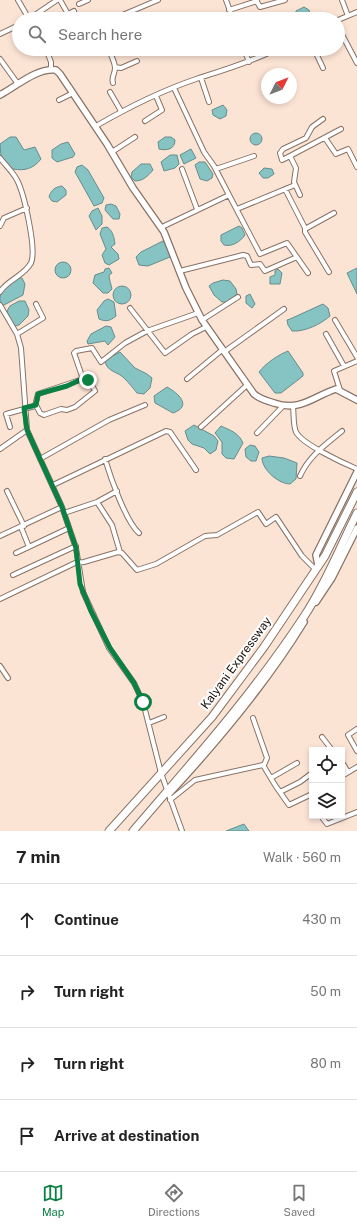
<!DOCTYPE html>
<html lang="en">
<head>
<meta charset="utf-8">
<style>
	:root { --surface:#fff; --page:#f2f2f2; --text:#222; --muted:#767676; --line:#e0e0e0; --accent:#0b8043 }
	body { margin:0; font-family:"Public Sans",sans-serif; background:var(--page); color:var(--text) }
	.controls { position:absolute; right:12px; bottom:12px; display:grid; overflow:hidden; border-radius:0px; box-shadow:0 2px 6px #0003 }
	.controls button { width:36px; height:36px; display:grid; place-items:center; padding:0; border:0; border-bottom:1px solid var(--line); background:var(--surface); color:var(--text); font:20px sans-serif }
	.compass { position:absolute; left:261px; top:68px; width:36px; height:36px; border-radius:50%; background:var(--surface); box-shadow:0 2px 6px #0003; rotate:48deg }
	.stop { position:absolute; width:12px; height:12px; margin:-9px; border:3px solid #0b8043; border-radius:50%; background:#fff }
	.stop.end { background:#0b8043; border-color:#fff; box-shadow:0 1px 4px #0008 }
	.list { margin:0; padding:0; list-style:none }
	h2 { display:flex; justify-content:space-between; align-items:center; height:52px; margin:0; padding:0 16px; font-size:17px }
	h2 small { font-size:13px; font-weight:400; color:var(--muted) }
	.list li { display:grid; grid-template-columns:26px 1fr auto; gap:12px; align-items:center; box-sizing:border-box; height:72px; padding:0 16px; border-top:1px solid var(--line) }
	.list b { display:block; font-size:15px; white-space:nowrap }
	.list em { font-size:13px; font-style:normal; color:var(--muted) }
	.icon { flex:none; width:22px; height:22px; fill:none; stroke:currentColor; stroke-width:2; stroke-linecap:round; stroke-linejoin:round }
	.map { position:relative; flex:none; width:357px; height:831px; overflow:hidden }
	.search { position:absolute; background:var(--surface); box-shadow:0 2px 6px #0003; left:12px; right:12px; top:12px; height:44px; display:flex; align-items:center; gap:10px; box-sizing:border-box; padding:0 14px; border-radius:22px; color:var(--muted); font-size:15px }
	.sheet { height:340px; background:var(--surface) }
	nav { display:flex; justify-content:space-around; align-items:center; box-sizing:border-box; height:56px; border-top:1px solid var(--line); background:var(--surface); font-size:11px; color:var(--muted) }
	nav a { display:grid; justify-items:center; gap:2px }
	nav .on { color:var(--accent) }
	.map>svg:first-child { display:block }
</style>
</head>
<body>
<div class="map">
<svg width="357" height="831" viewBox="0 0 357 831">
	<rect width="100%" height="100%" fill="#fce4d5"/>
	<path fill="#86c3c3" stroke="#658d8c" d="M304 7 309 10 311 19H295L296 11Z
		M223 105 227 110 226 116 220 119 213 115 212 110Z
		M250 139a6 6 0 1 1 12 0a6 6 0 1 1-12 0Z
		M10 137H16L24 150 35 147 41 159C33 169 25 171 13 169L1 156 0 144Z
		M165 137H171L175 140C175 149 167 151 159 149L158 142Z
		M68 142 75 154 73 157 57 162 52 158V150L61 144Z
		M191 149 196 158 184 164 180 155Z
		M170 155H177L179 164 175 168 164 171 161 162Z
		M199 162H205L213 174 212 178 207 181 200 179 195 165Z
		M141 164H150L153 170C148 176 143 181 135 181L131 177 132 172Z
		M82 165 88 170 104 198 102 203 94 206 75 172 77 167Z
		M264 168 272 169 274 174 268 178H263L259 173Z
		M62 186 66 190V195L57 202 52 201 49 197C51 190 55 187 62 186Z
		M111 204 116 206 120 214 119 219H113L105 210 106 205Z
		M98 208 102 216V224L96 230 89 216 92 211Z
		M239 226 242 228 245 235C240 242 232 247 224 245L221 241V235Z
		M107 227C113 231 114 237 115 244L111 247 118 254 119 259 109 265 105 263 102 255 106 249 100 234 102 228Z
		M163 241 168 248 170 257 148 266 139 265 136 257 141 252Z
		M55 270a8 8 0 1 1 16 0a8 8 0 1 1-16 0Z
		M109 268 112 273 109 275C109 279 111 284 112 289L108 293H103L93 283 95 275 104 272 105 269Z
		M357 268V294L347 273Z
		M278 269 282 273 280 284H270V277L275 275V271Z
		M16 278H22L25 284 23 295 4 305 0 303V294Z
		M223 280 230 281 236 289 237 294 227 302H222L214 295 209 286 213 283Z
		M113 295a9 9 0 1 1 18 0a9 9 0 1 1-18 0Z
		M250 294 255 304 252 308 246 303V296Z
		M108 299 114 302 116 316C110 321 106 322 99 319L97 310 104 301Z
		M19 301H25L29 310 28 316 19 325 15 326 10 320 7 311 10 306Z
		M323 304 328 308 330 316C321 324 305 332 292 331L288 325 287 320 290 319Z
		M106 326 111 327 115 337 108 345 105 341 88 344 87 341 91 334Z
		M288 351 303 373V376L281 393H275L259 372C266 363 278 355 288 351Z
		M120 352 135 368 147 374 152 378 150 388 144 394 137 393C133 388 129 383 124 378 117 371 106 372 105 360Z
		M167 387C178 393 193 406 173 413L155 403 154 396Z
		M194 425 214 436 218 441 216 450 210 454 204 448 192 444 188 440 185 431Z
		M221 426C230 430 239 433 243 443L234 459 226 458 222 454V442L215 433Z
		M250 445 255 446 259 452 256 461H251L246 457 245 449Z
		M269 456 284 458 297 463 296 479 290 484C279 484 262 470 262 458Z
		M244 824 249 831H226Z"/>
	<g fill="none" stroke-linecap="round" stroke-linejoin="round">
		<g stroke="#877265" stroke-width="6">
			<path id="street" d="M18 0 29 19
				M60 0 68 14 74 11
				M226 0 233 19
				M256 0 260 7 285 0
				M342 0 348 16
				M79 4 88 0
				M229 10 257 1
				M29 19 57 0
				M113 19 158 0
				M338 20 357 12
				M338 27 357 63
				M0 34 19 25
				M46 49 51 62V70
				M110 49C110 56 115 61 115 68 115 74 111 77 113 83
				M244 49 249 62
				M314 49 323 68
				M48 53 55 49
				M0 59 18 84
				M115 67 121 68 137 61
				M201 78 209 102
				M174 88 204 152 214 166 229 195
				M110 92 121 111
				M59 100 73 93
				M145 121 162 110 156 96
				M96 126C127 108 161 91 196 79 224 70 251 62 277 49
				M325 138 336 154 348 149 357 167
				M112 152 135 137
				M290 156 341 129
				M0 158C6 166 13 172 17 180 24 193 37 250 31 263 24 276 7 280 0 292
				M182 169 197 209
				M216 169 254 156
				M285 189 305 228V232L329 272
				M300 195 294 182 296 168 290 156 282 160 280 153 283 149 306 138 312 127 323 119
				M237 209 295 185
				M0 226 4 218 27 208
				M162 227 229 195 260 254 287 243 308 273
				M305 229 334 213
				M180 271 243 255 247 256 251 265 260 264 265 271 297 257
				M0 305 17 334 21 348 27 430 62 507 76 548 83 592 109 648 134 683 143 702 161 773 182 831
				M130 308 165 353 192 334 206 327
				M202 320 238 297
				M335 320 357 357
				M17 334 43 318 36 304
				M326 334 344 366
				M224 352 284 309
				M187 379 222 350
				M340 390 334 371 357 361
				M36 405 40 413 44 415 61 409 67 410 75 407 95 391 90 382 84 378
				M293 407C294 415 293 425 296 432 302 444 343 463 357 469
				M10 427 6 414 35 406 38 394 83 379 74 353 76 351 92 348 101 362 125 343 147 331 198 313
				M201 427 247 385
				M257 433 283 406
				M0 449 27 430
				M40 459 109 420 145 405
				M105 459C110 476 126 522 139 533
				M300 476C309 456 325 445 342 431
				M53 485 166 431 170 432 196 470
				M7 491 24 526
				M97 502 112 525 120 552
				M64 513 97 502 117 491
				M21 527 29 547
				M0 536 62 507
				M16 553 69 528
				M13 575 76 546
				M0 599 75 563 84 562 118 552 122 553 137 570 156 564 205 536 217 535 258 512 266 524 276 517 302 556 315 569
				M0 666 8 678
				M253 718 267 758 264 765
				M149 723 164 717
				M357 729 348 735 357 751
				M322 737 332 750
				M342 762 348 772
				M342 776 357 767
				M271 778 297 763
				M280 792 300 782 312 773
				M170 800 195 780 263 765 275 785 289 805 312 794
				M321 816 327 824 357 812"/>
		</g>
		<g stroke="#877265" stroke-width="8">
			<path id="secondary" d="M0 95C17 86 36 68 56 70L60 74 107 144 133 188 164 232 186 288 202 320 254 394C260 399 267 401 274 403 300 412 312 397 336 389L357 400
				M318 565 316 555 357 472
				M316 602 332 578 357 528
				M169 794C219 740 266 684 304 622"/>
		</g>
		<g stroke="#877265" stroke-width="9">
			<path id="highway" d="M109 831 212 717 264 647 325 556 357 492
				M133 831C193 761 254 693 305 615 326 583 340 547 357 513"/>
		</g>
		<use href="#street" stroke="#fff" stroke-width="4"/>
		<use href="#secondary" stroke="#fff" stroke-width="5.5"/>
		<use href="#highway" stroke="#fff" stroke-width="7"/>
	</g>
	<g fill="none" stroke-linecap="round" stroke-linejoin="round">
		<path stroke="#0b8043" stroke-width="5" d="M88 380 84 378 67 386 38 394 36 405 24 408 27 430 62 507 76 548 80 584 91 611 110 648 134 683 143 702"/>
	</g>
	<g text-anchor="middle" dominant-baseline="central" stroke-width="4" stroke-linejoin="round" paint-order="stroke">
		<g font-size="12" fill="#170f0a" stroke="#fff">
			<text transform="translate(236 663) rotate(-54)">Kalyani Expressway</text>
		</g>
	</g>
</svg>
<div class="controls">
<button><svg class="icon" aria-label="locate" viewBox="0 0 24 24"><circle cx="12" cy="12" r="6"/><path d="M12 2v4M12 18v4M2 12h4M18 12h4"/></svg></button>
<button><svg class="icon" aria-label="layers" viewBox="0 0 24 24"><path d="M12 4l9 5-9 5-9-5zM3 14l9 5 9-5"/></svg></button>
</div>
<svg class="compass" viewBox="-18 -18 36 36"><path d="M0-13l5 13h-10z" fill="#e53935"/><path d="M0 13l5-13h-10z" fill="#767676"/></svg>
<div class="stop" style="left:143px;top:702px"></div>
<div class="stop end" style="left:88px;top:380px"></div>
<div class="search"><svg class="icon" aria-label="search" viewBox="0 0 24 24"><circle cx="10" cy="10" r="6"/><path d="M15 15l6 6"/></svg>Search here</div>
</div>
<section class="sheet">
<h2>7 min<small>Walk · 560 m</small></h2>
<ul class="list">
<li><svg class="icon" aria-label="ahead" viewBox="0 0 24 24"><path d="M12 20V5M6 11l6-6 6 6"/></svg><div><b>Continue</b></div><em>430 m</em></li>
<li><svg class="icon" aria-label="right" viewBox="0 0 24 24"><path d="M7 20v-9h11M14 6l5 5-5 5"/></svg><div><b>Turn right</b></div><em>50 m</em></li>
<li><svg class="icon" aria-label="right" viewBox="0 0 24 24"><path d="M7 20v-9h11M14 6l5 5-5 5"/></svg><div><b>Turn right</b></div><em>80 m</em></li>
<li><svg class="icon" aria-label="arrive" viewBox="0 0 24 24"><path d="M6 21V4h12l-3 4 3 4H6"/></svg><div><b>Arrive at destination</b></div></li>
</ul>
</section>
<nav>
<a class="on"><svg class="icon" aria-label="map" viewBox="0 0 24 24"><path d="M3 6l6-2 6 2 6-2v14l-6 2-6-2-6 2zM9 4v14M15 6v14"/></svg>Map</a>
<a><svg class="icon" aria-label="directions" viewBox="0 0 24 24"><path d="M12 3l9 9-9 9-9-9zM9 14v-3h6M13 9l2 2-2 2"/></svg>Directions</a>
<a><svg class="icon" aria-label="saved" viewBox="0 0 24 24"><path d="M7 4h10v16l-5-4-5 4z"/></svg>Saved</a>
</nav>
</body>
</html>
